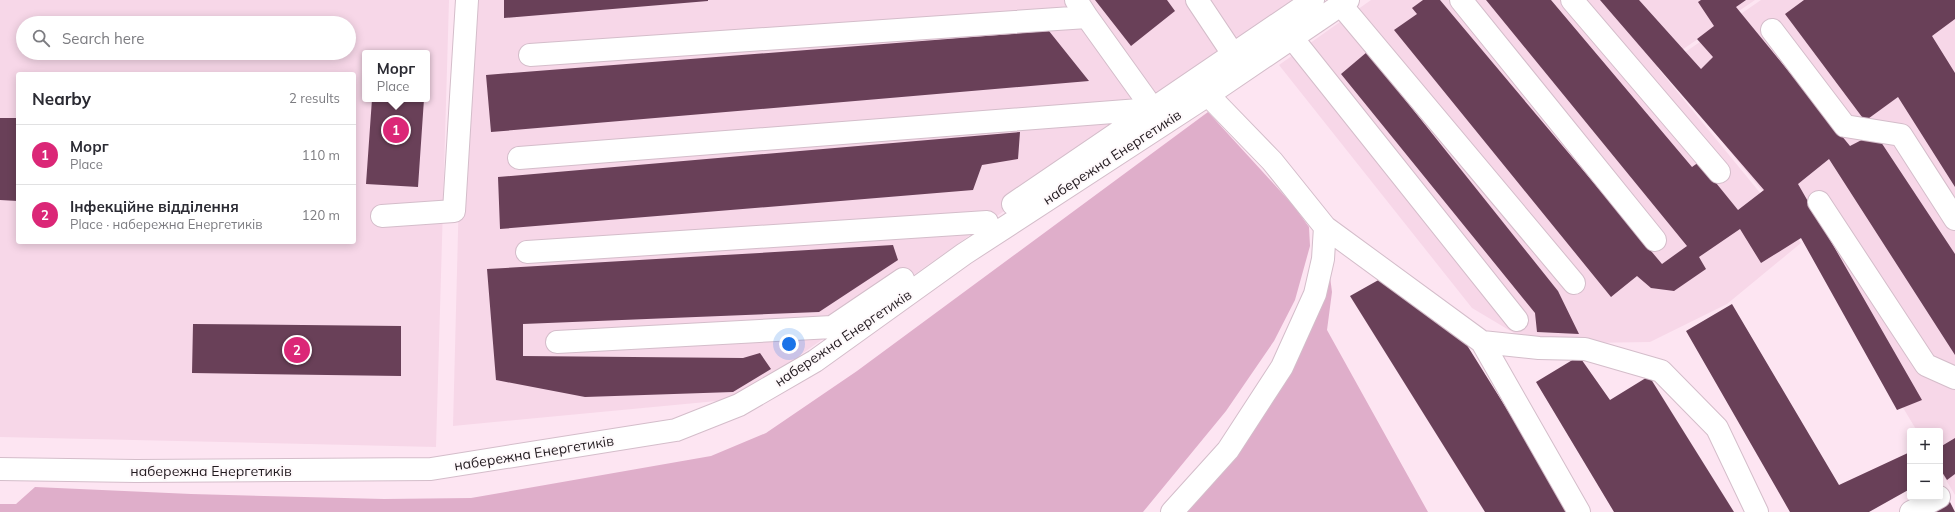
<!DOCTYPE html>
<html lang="en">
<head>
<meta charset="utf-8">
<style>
	:root { --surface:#fff; --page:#f2f2f3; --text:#2b2b33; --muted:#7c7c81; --line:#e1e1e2; --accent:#db2777 }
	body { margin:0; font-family:Mulish,sans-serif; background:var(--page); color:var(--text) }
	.controls { position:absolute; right:12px; bottom:12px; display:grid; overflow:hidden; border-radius:4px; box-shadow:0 2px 10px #0003 }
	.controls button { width:36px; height:36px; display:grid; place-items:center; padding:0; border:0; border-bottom:1px solid var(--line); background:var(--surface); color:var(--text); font:20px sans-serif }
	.you { position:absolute; left:789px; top:344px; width:14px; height:14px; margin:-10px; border:3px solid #fff; border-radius:50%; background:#1a73e8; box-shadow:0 0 0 6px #1a73e833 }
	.badge { display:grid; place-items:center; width:26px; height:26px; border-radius:50%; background:var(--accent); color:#fff; font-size:13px; font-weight:700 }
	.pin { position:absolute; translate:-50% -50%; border:2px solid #fff; box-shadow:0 1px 4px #0006 }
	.popup { position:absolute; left:362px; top:50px; width:68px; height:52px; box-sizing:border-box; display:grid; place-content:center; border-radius:4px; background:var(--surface); filter:drop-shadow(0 1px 3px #0005); font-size:13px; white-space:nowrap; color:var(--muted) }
	.popup b { font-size:15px; color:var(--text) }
	.popup::after { content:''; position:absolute; left:50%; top:100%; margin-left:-8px; border:8px solid transparent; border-top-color:var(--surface) }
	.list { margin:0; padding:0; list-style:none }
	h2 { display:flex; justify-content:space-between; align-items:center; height:52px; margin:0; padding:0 16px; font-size:17px }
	h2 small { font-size:13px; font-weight:400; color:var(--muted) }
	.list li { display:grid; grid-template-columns:26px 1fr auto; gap:12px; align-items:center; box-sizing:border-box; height:60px; padding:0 16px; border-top:1px solid var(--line) }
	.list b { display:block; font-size:15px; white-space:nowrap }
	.list p { margin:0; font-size:13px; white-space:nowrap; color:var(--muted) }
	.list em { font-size:13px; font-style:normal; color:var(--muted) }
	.icon { flex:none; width:22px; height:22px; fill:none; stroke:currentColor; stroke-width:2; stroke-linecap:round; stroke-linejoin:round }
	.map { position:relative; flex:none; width:1955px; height:512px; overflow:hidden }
	.search { position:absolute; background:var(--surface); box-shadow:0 2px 10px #0003; left:16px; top:16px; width:340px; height:44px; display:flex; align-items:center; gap:10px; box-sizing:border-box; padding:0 14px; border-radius:22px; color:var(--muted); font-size:15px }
	.panel { position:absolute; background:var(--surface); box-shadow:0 2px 10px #0003; left:16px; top:72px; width:340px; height:172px; border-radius:4px }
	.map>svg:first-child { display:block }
</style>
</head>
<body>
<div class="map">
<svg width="1955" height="512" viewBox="0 0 1955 512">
	<rect width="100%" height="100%" fill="#fde5f2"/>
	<path fill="#f7d7e8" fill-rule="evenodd" d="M0 0H449L436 447 0 437ZM23 23H349V53H23ZM365 53H427V99H365ZM18 74H354V242H18Z
		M464 0H1303L738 399 453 426Z
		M1371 0H1755L1657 67 1801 243 1727 304 1650 342 1586 343 1524 339 1472 308 1279 65Z
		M1761 0H1955V495L1940 470V431H1917L1803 241 1662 68Z"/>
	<path fill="#dfaeca" d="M1208 112 1293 205 1309 227 1310 246 1295 300 1274 341 1226 411 1143 512H0V504H16L35 487 191 494 384 499 471 498 711 456 766 433 857 371Z
		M1329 269 1332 292 1327 330 1428 512H1170L1240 431Z"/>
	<path fill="#694058" d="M504 0H708V1L504 18Z
		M1095 0H1167L1175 11 1131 46Z
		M1423 0H1440L1662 264 1687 246 1486 0H1551L1692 167 1699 162 1738 210 1764 190 1600 0H1639L1701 69 1713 57 1697 39 1714 26 1698 2 1701 0H1746L1736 7 1850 146 1875 133 1955 254V355L1829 159 1798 184 1922 400 1897 410 1801 238 1761 263 1740 229 1699 257 1706 269 1674 291 1651 288 1637 276 1611 297 1394 30 1417 14 1412 8Z
		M1804 0H1955V19L1932 36 1955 73V187L1898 97 1865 121 1785 14Z
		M1049 31 1089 81 491 132 486 75Z
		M1367 52 1558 291 1579 334 1537 332 1535 313 1341 74Z
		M372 99H424L418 187 366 184Z
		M0 118H18V201L0 200Z
		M1020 132 1018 159 982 165 973 190 500 229 498 177Z
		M893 245 898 260 819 312 523 324V356L743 358 760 353 771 369 733 392 585 397 496 380 487 269Z
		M1382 278 1465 342 1571 512H1485L1350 296Z
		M1732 304 1839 485 1910 452V489L1869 512H1790L1686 331Z
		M193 324 401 326V376L192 373Z
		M1579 356 1610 400 1649 376 1734 512H1614L1536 382Z
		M1955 438V474L1947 480 1942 472 1940 473V447Z
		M1949 500 1955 512H1932Z"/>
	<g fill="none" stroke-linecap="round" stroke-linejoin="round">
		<g stroke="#d4bdca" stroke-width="24">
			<path id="minor" d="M1076 0 1087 17
				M1197 0 1233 54
				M1461 0 1655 240
				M1572 0 1719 172
				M1341 5 1574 283
				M1772 30 1845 126 1901 135 1955 219
				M1293 39 1517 320
				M530 55 1087 17 1153 109
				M519 158 1152 109
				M1819 202 1926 365 1955 378
				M1013 204 1313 0
				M382 216 454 211 467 0
				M1325 227 1482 342 1539 348 1585 349 1661 371 1717 428 1757 512
				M527 252 987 222
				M557 342 832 327 903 279
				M1482 342 1579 512
				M0 469 136 471 431 469 676 430 739 405 815 361 964 254 1208 95 1348 0
				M1172 512 1228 450 1282 367 1315 294 1323 259 1325 227 1272 161 1208 95
				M1911 512 1939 497"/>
		</g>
		<use href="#minor" stroke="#fff" stroke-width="22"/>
	</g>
	<g text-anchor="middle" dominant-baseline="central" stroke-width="4" stroke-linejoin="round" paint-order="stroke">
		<g font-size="14" fill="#221a1f" stroke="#fef9fb">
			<text transform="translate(1112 157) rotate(-33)">набережна Енергетиків</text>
			<text transform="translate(843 338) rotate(-34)">набережна Енергетиків</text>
			<text transform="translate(534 453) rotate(-9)">набережна Енергетиків</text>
			<text x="211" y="471">набережна Енергетиків</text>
		</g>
	</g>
</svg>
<div class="controls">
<button>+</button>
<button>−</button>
</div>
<div class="you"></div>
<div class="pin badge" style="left:396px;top:130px">1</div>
<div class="popup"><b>Морг</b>Place</div>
<div class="pin badge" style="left:297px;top:350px">2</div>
<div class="search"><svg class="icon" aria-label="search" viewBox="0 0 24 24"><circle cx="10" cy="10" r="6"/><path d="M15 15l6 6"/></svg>Search here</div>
<section class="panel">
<h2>Nearby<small>2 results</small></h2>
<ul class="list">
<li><span class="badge">1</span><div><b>Морг</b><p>Place</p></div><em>110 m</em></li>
<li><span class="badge">2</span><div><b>Інфекційне відділення</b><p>Place · набережна Енергетиків</p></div><em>120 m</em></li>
</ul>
</section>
</div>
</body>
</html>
